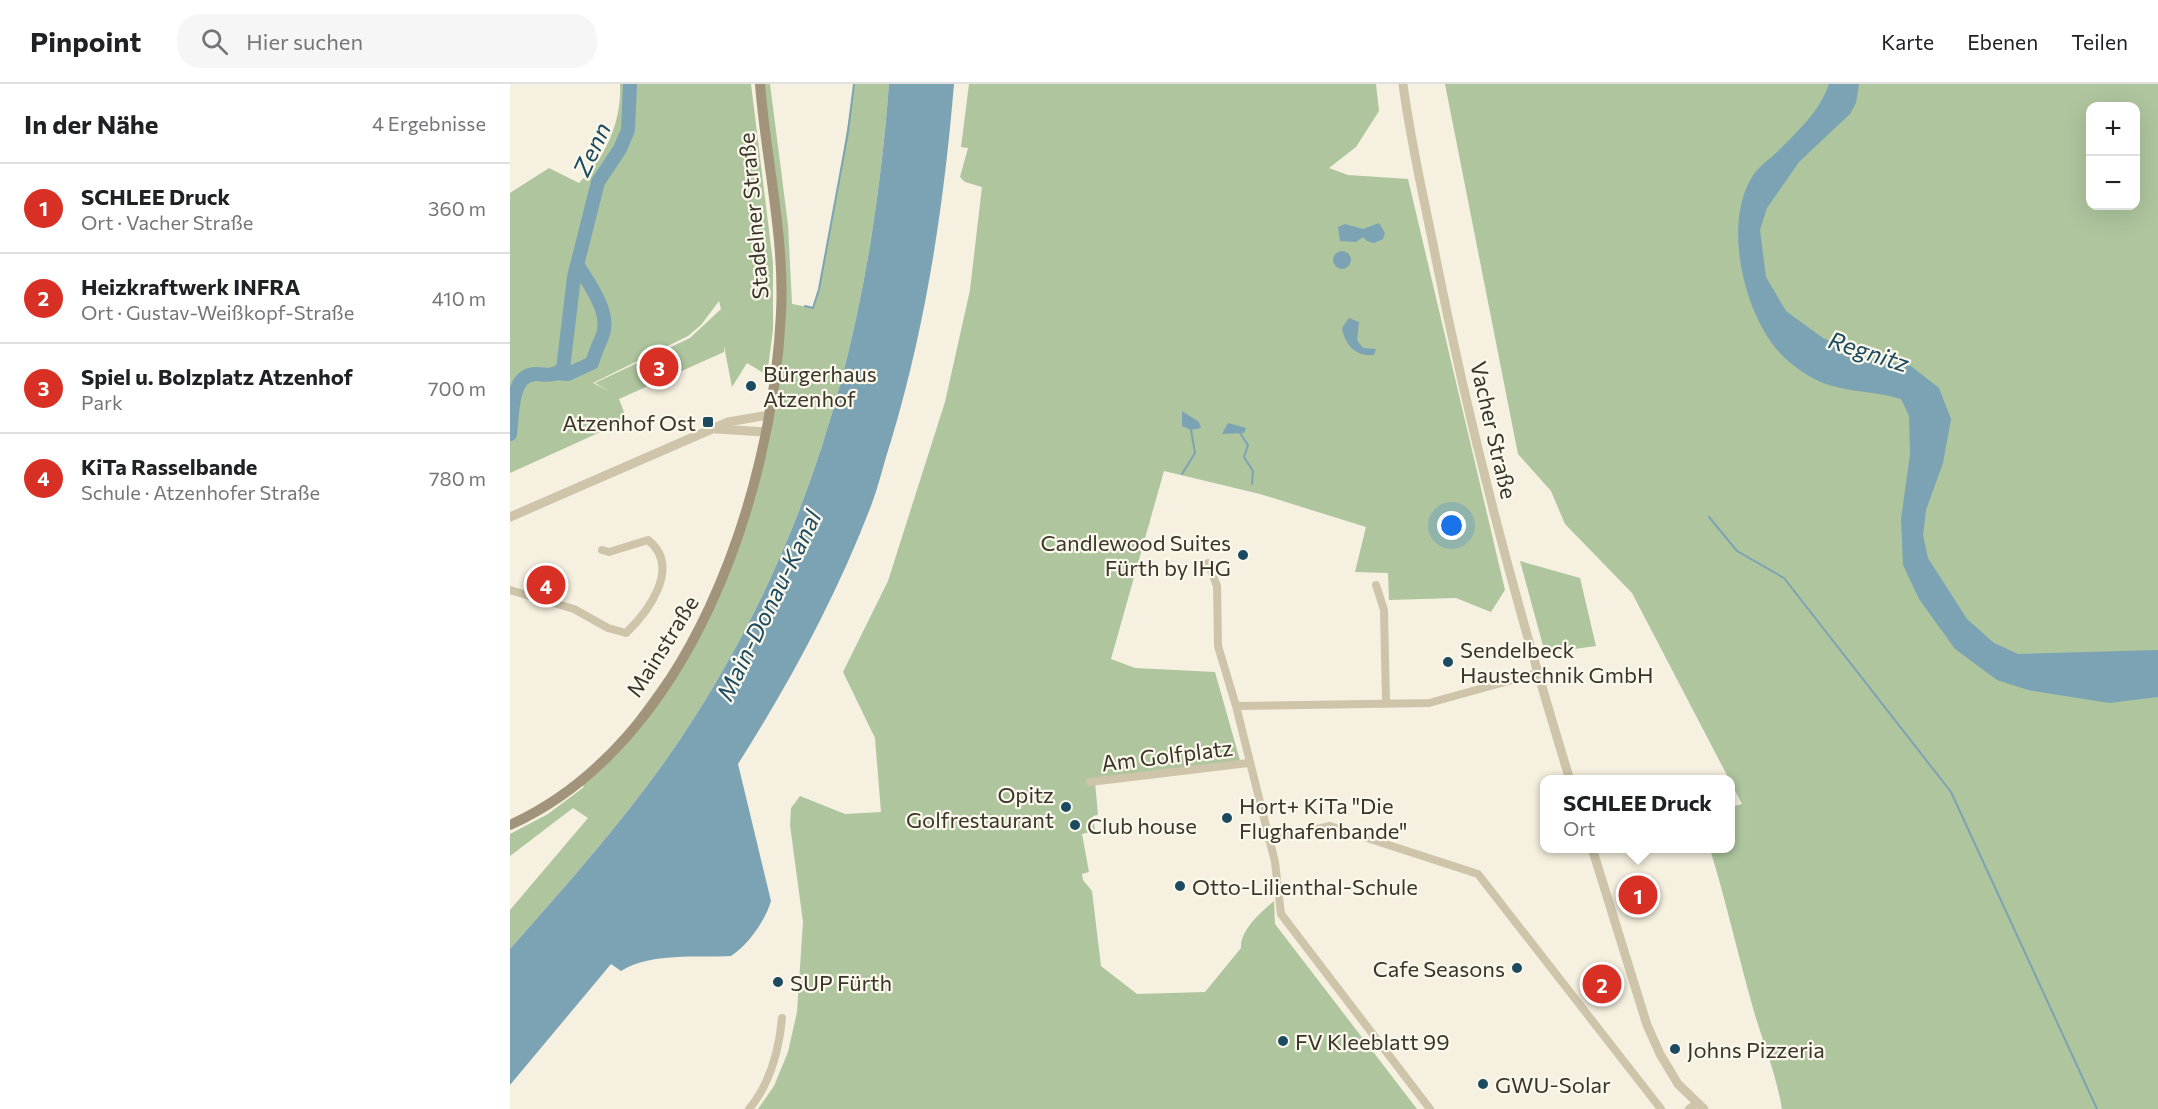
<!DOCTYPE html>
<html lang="de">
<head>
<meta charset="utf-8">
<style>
	:root { --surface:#fff; --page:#f6f6f6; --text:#202124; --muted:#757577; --line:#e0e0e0; --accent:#d93025 }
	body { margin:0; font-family:Commissioner,sans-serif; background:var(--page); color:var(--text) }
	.controls { position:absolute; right:18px; top:18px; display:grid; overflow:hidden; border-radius:12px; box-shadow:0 6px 24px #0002 }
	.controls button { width:54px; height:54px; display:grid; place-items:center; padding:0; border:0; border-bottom:2px solid var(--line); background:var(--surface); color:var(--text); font:30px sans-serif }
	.you { position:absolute; left:942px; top:442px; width:21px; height:21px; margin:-15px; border:4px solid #fff; border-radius:50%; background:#1a73e8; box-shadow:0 0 0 9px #1a73e833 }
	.badge { display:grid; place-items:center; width:39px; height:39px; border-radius:50%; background:var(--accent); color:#fff; font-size:20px; font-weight:700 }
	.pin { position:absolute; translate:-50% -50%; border:3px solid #fff; box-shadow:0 2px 6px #0006 }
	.popup { position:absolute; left:1030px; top:691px; width:195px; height:78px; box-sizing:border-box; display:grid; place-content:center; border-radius:12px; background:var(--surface); filter:drop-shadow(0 2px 4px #0005); font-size:20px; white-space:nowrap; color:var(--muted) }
	.popup b { font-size:22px; color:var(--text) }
	.popup::after { content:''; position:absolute; left:50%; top:100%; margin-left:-12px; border:12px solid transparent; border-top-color:var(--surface) }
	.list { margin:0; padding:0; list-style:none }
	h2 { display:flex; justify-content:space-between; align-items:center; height:78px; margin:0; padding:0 24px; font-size:26px }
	h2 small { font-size:20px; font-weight:400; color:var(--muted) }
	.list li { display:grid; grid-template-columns:39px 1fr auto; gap:18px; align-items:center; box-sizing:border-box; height:90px; padding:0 24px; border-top:2px solid var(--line) }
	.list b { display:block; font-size:22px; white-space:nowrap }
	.list p { margin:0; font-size:20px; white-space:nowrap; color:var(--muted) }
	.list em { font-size:20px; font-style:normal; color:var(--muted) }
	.icon { flex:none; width:33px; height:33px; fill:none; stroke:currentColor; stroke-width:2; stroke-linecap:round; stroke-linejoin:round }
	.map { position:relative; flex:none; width:1648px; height:1025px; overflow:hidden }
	header { display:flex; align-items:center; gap:36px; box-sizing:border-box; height:84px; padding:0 30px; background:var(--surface); border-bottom:2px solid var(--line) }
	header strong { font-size:28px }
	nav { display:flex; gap:33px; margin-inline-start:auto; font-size:21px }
	.search { width:420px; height:54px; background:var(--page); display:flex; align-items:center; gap:15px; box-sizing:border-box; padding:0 21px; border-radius:24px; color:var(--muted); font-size:22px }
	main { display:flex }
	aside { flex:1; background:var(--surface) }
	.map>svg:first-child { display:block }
</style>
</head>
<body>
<header>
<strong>Pinpoint</strong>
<div class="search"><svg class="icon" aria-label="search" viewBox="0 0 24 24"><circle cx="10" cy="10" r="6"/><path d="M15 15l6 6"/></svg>Hier suchen</div>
<nav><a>Karte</a><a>Ebenen</a><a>Teilen</a></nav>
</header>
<main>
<aside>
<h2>In der Nähe<small>4 Ergebnisse</small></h2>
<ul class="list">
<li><span class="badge">1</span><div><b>SCHLEE Druck</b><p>Ort · Vacher Straße</p></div><em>360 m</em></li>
<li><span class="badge">2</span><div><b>Heizkraftwerk INFRA</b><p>Ort · Gustav-Weißkopf-Straße</p></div><em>410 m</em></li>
<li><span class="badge">3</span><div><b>Spiel u. Bolzplatz Atzenhof</b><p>Park</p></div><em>700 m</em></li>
<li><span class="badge">4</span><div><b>KiTa Rasselbande</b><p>Schule · Atzenhofer Straße</p></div><em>780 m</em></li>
</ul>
</aside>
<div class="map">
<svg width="1648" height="1025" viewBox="0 0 1648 1025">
	<rect width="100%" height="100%" fill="#f5f0df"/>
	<path fill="#aec59e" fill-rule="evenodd" d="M110 0H241L263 179V246L257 291 237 279 222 303 214 262V268L109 315 117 336 0 389V109L39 84 69 99C96 74 112 36 110 0ZM209 217 214 238 211 225 180 254 85 299 99 307 83 299 178 252 191 241Z
		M250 0H260L278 141 282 220 303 224 309 205 327 110 344 0H379C361 239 305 453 171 654 121 729 59 798 0 865V826L78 734 63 724 0 772V750L38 730 74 703 69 697 107 660 185 552 248 391 271 231Z
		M459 0H866L869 27 846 63 819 84 838 91 898 95 995 506 981 528 946 514 879 516 878 489 845 488 856 443 750 410 654 387 601 575 625 584 705 588 731 680 585 698 588 731 583 732 585 747 572 750 579 788 572 790 573 796 582 807 591 882 627 910 695 908 731 864C730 846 751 828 764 817L765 840 907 1025H248L264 1002 278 968 287 928 293 838 280 741 281 724 290 712 335 730 371 728 365 654 333 588 378 497 435 318 460 206 472 103 455 98 450 93 458 64 451 63Z
		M935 0H1648V1025H1272C1266 989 1253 959 1243 924 1228 871 1216 817 1200 765L1221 764V723L1232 720 1122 509 1055 440 1041 407 1008 370ZM1580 22H1626V122H1580Z
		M1010 477 1070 494 1086 562 1035 569Z"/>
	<path fill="#7ca3b4" d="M379 0H444C434 121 416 241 381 357 374 378 369 401 361 422 326 513 280 598 228 680L261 817C255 837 239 860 221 872 187 874 141 868 111 887L101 880 0 1001V865C59 798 121 729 171 654 305 453 361 239 379 0Z
		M1319 0H1349L1346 19 1340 30 1289 78 1257 124 1250 146 1256 193 1276 227 1313 254 1354 273 1401 282 1429 304 1441 335 1433 379 1416 426 1413 451 1418 474 1457 535 1484 559 1508 570 1648 566V613L1599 619 1518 606 1487 596 1445 565 1409 515 1393 481 1391 435 1400 370 1399 332 1391 315C1368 308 1342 308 1319 301 1299 295 1273 276 1261 258 1232 217 1213 135 1244 90 1249 83 1257 77 1264 71 1284 51 1310 28 1319 0Z
		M869 139 875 149 873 155 864 159 857 157 853 153 846 158 830 157 828 143 835 140 853 145Z
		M823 176a9 9 0 1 1 18 0a9 9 0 1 1-18 0Z
		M839 234 849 238 847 256 853 264 866 265 864 271C846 273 835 261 832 244Z
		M672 327 689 338 691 344 681 346 672 342Z
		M718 339 736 344 734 349 712 350Z"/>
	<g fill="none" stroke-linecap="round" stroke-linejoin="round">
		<path stroke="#7ca3b4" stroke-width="2" d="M295 222 303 224 309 205 338 48 344 0
			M730 349 738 361 734 373 743 387 742 400
			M672 390 685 369 681 346
			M1199 433 1227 467 1274 494 1441 708 1587 1025"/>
		<path stroke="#7ca3b4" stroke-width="14" d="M47 289 58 290 82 279C85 269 88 262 92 253 102 230 80 202 69 183
			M0 350C3 330 0 289 27 290 38 291 44 292 53 285L64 193 88 98 110 65 118 46 120 0"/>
		<path stroke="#cec4aa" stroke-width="8" d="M698 479 707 502 708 562 726 622 765 778 771 830 920 1025
			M866 501 874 526 876 618
			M0 506 64 525 98 544 116 549C138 528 172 483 138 456L99 468 92 466
			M726 622 919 619 1027 589
			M580 698 738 679
			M759 756 820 742 968 790 1151 1025
			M239 1025C260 1000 269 966 272 934
			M1179 1025 1187 1019"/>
		<path stroke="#cec4aa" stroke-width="9" d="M893 0C900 55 913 110 924 165 959 344 1006 521 1060 696
			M206 345 256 348
			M0 433 218 338 258 331
			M1082 764 1137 941 1150 970 1168 1000 1194 1025"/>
		<path stroke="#a2937b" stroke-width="10" d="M0 741C179 660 262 413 271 230 275 153 256 77 250 0"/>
	</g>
	<g fill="#1c4a60" stroke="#fbf8ec" stroke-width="2">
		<circle cx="241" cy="302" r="6"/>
		<rect x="192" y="332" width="12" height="12" rx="3"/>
		<circle cx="733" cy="471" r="6"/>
		<circle cx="938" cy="578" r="6"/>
		<circle cx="556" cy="723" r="6"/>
		<circle cx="717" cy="734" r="6"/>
		<circle cx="565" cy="741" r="6"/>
		<circle cx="670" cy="802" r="6"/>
		<circle cx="1007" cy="884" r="6"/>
		<circle cx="268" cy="898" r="6"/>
		<circle cx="773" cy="957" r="6"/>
		<circle cx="1165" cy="965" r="6"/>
		<circle cx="973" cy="1000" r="6"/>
	</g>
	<g text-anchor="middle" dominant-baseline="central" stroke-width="4.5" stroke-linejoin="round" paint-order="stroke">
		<g font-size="22" fill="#3b342a" stroke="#fbf8ec">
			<text transform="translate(243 132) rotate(-95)">Stadelner Straße</text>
			<text transform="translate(984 346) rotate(77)">Vacher Straße</text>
			<text transform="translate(152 562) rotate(-58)">Mainstraße</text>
			<text transform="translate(657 671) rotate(-7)">Am Golfplatz</text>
		</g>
		<g font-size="22" fill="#3b342a" stroke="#fbf8ec" text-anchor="start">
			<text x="253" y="289">Bürgerhaus<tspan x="253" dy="25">Atzenhof</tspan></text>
			<text x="186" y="338" text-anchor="end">Atzenhof Ost</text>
			<text x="721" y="458" text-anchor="end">Candlewood Suites<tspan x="721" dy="25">Fürth by IHG</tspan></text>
			<text x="950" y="565">Sendelbeck<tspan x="950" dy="25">Haustechnik GmbH</tspan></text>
			<text x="544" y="710" text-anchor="end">Opitz<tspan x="544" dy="25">Golfrestaurant</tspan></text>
			<text x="729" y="721">Hort+ KiTa "Die<tspan x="729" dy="25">Flughafenbande"</tspan></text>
			<text x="577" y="741">Club house</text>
			<text x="682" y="802">Otto-Lilienthal-Schule</text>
			<text x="995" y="884" text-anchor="end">Cafe Seasons</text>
			<text x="280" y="898">SUP Fürth</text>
			<text x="785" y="957">FV Kleeblatt 99</text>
			<text x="1177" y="965">Johns Pizzeria</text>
			<text x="985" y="1000">GWU-Solar</text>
		</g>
		<g font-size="24" font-style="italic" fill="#1c4a60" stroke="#fbf8ec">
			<text transform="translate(81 65) rotate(-65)">Zenn</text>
			<text transform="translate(1359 267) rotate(18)">Regnitz</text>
			<text transform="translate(258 521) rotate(-64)">Main-Donau-Kanal</text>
		</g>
	</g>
</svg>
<div class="controls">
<button>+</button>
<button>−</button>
</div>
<div class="you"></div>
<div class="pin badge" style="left:1128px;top:811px">1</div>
<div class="popup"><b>SCHLEE Druck</b>Ort</div>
<div class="pin badge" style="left:1092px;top:900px">2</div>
<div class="pin badge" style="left:149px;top:283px">3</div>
<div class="pin badge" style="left:36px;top:501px">4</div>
</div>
</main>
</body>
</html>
